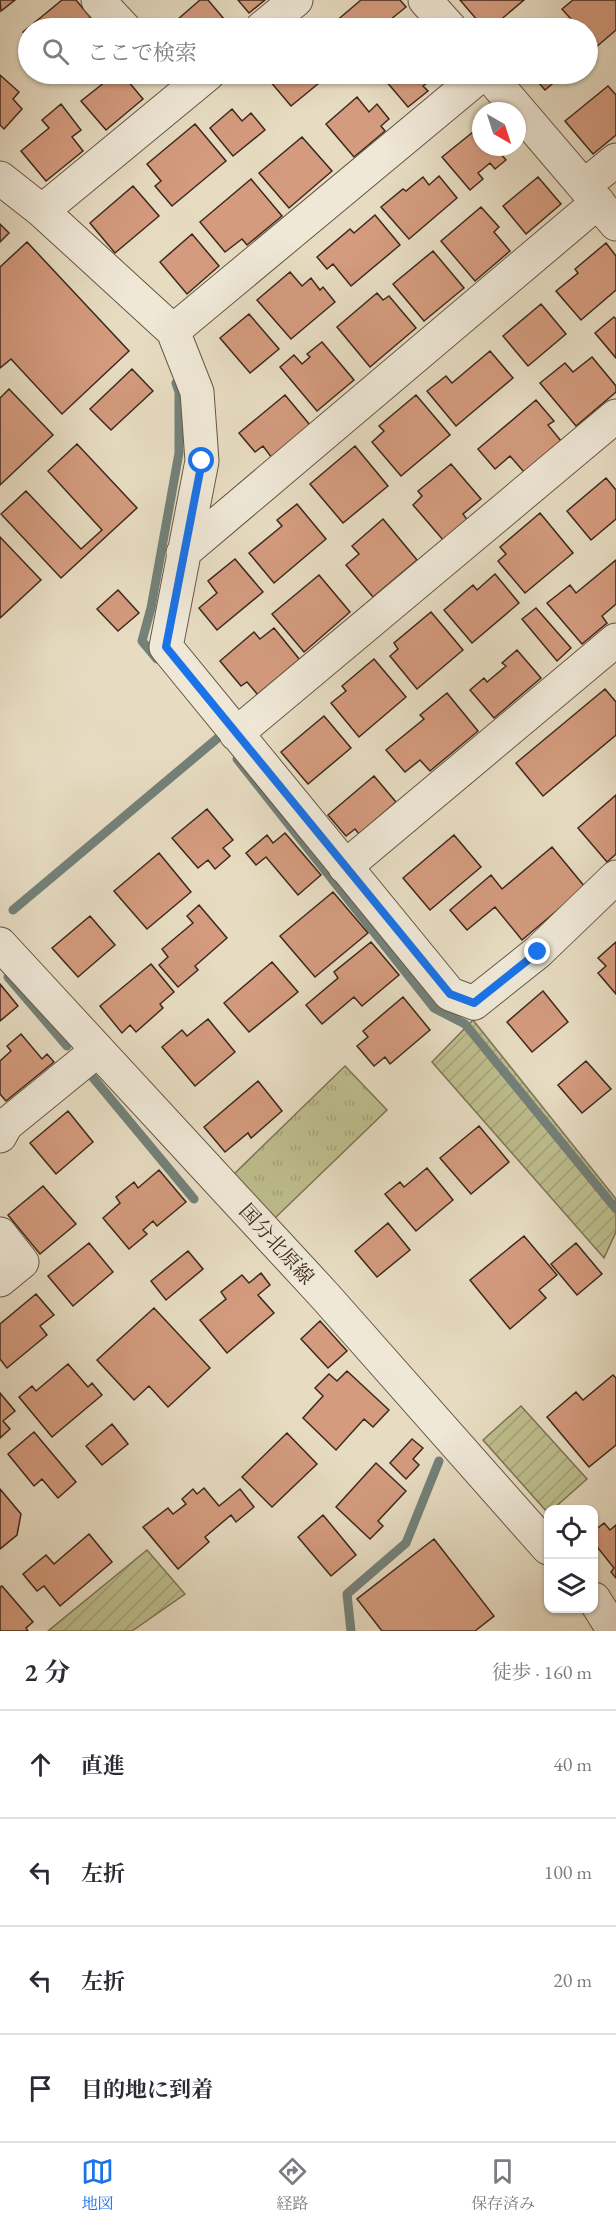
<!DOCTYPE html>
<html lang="ja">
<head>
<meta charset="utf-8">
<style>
	:root { --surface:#fff; --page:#f7f7f7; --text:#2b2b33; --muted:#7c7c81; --line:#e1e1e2; --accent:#1a73e8 }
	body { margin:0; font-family:"EB Garamond","Noto Serif JP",serif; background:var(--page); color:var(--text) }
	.controls { position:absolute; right:18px; bottom:18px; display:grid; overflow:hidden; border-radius:12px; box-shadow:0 2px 4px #0004 }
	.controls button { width:54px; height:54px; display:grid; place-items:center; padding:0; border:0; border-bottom:2px solid var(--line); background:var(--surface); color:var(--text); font:30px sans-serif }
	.compass { position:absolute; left:472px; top:102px; width:54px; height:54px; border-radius:50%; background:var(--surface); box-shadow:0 2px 4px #0004; rotate:141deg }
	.stop { position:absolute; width:18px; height:18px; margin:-14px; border:4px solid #1a73e8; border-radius:50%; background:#fff }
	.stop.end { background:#1a73e8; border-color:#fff; box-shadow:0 2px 6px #0008 }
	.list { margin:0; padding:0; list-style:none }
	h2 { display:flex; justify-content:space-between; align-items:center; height:78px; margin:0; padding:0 24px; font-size:26px }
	h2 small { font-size:20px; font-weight:400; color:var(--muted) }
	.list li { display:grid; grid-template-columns:39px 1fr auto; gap:18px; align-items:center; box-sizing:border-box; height:108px; padding:0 24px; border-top:2px solid var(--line) }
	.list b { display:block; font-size:22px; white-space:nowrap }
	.list em { font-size:20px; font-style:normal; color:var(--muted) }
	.icon { flex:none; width:33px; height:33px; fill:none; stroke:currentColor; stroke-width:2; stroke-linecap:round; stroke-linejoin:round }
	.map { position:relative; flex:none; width:616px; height:1631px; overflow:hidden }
	.search { position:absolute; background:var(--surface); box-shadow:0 2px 4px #0004; left:18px; right:18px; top:18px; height:66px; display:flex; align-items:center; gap:15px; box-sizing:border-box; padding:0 21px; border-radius:33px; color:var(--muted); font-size:22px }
	.sheet { height:510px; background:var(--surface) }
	nav { display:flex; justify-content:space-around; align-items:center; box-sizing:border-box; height:84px; border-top:2px solid var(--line); background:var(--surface); font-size:16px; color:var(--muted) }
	nav a { display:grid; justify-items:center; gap:3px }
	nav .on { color:var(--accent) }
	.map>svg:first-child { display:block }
</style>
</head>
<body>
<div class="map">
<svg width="616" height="1631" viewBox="0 0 616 1631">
	<defs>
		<pattern id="park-tufts" width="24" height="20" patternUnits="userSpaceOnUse" patternTransform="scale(1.5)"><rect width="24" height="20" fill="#bebe8e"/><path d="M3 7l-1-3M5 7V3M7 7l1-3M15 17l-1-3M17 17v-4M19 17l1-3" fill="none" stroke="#a4a37a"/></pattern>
		<pattern id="garden-furrows" width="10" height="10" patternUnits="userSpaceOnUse" patternTransform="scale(1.5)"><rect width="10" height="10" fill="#bebe8e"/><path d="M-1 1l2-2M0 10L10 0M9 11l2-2" fill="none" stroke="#a4a37a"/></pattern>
	</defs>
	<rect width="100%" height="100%" fill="#e7dcc2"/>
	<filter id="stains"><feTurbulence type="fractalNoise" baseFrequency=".00333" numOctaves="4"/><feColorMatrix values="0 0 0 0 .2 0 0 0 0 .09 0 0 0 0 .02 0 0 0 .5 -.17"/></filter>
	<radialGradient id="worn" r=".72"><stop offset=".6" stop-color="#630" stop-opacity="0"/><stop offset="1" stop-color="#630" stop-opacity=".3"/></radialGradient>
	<path fill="url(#park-tufts)" stroke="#7e7456" stroke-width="1.5" d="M345 1066 387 1110 275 1218 233 1175Z"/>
	<path fill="url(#garden-furrows)" stroke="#7e7456" stroke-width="1.5" d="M473 1020 616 1199V1232L604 1258 432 1062Z
		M521 1406 587 1479 553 1509 548 1510V1513L483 1440Z
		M147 1550 185 1594 132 1631H48Z"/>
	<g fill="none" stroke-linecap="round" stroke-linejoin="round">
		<path stroke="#738179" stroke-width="9" d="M157 659 142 641 151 608 179 453V392L176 383
			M237 759 434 1008 465 1024 616 1209
			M13 910 219 737
			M8 977 67 1046
			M90 1074 194 1199
			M351 1631 347 1594 406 1543 439 1461"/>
	</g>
	<path fill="#d49b7e" stroke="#3e291d" stroke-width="1.5" d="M0 0H15L1 11Z
		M62 0H76L99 28H28V38L23 32Z
		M200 0H208L229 25 225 28H172L170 26Z
		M238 0H265L249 13Z
		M361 0H400L406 7 380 28H340L335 22Z
		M460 0H524L491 28H484Z
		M573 0H616V30L595 48 588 38V28H579L562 9Z
		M115 74H122L143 99 106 130 81 101Z
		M264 74H330L291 106Z
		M380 74H439L423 86 428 91 408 107Z
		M531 74H564L545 90Z
		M0 75 19 92 13 99 22 109 4 129 0 125Z
		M608 86 616 95V135L593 154 565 121Z
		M357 97 369 112 377 104 389 119 381 126 385 131 354 157 326 124Z
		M61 104 81 130 72 137 83 151 46 181 21 151 49 128 42 120Z
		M232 109 242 121 251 113 265 130 233 156 210 128Z
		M195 124 226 161 172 206 155 186 161 181 147 164Z
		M478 128 481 131V147H495L506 160 495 169 490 163 478 173 483 179 470 190 442 157Z
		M302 137 332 171 289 208 259 173Z
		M439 176 457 198 409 239 381 207 403 189 406 191 423 177 429 185Z
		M538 177 561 204 526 234 503 206Z
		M251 179 282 216 247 245 242 239 225 252 200 222Z
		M133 186 159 216 115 253 90 223Z
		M481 207 499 227 494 232 510 251 475 281 441 241Z
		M375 215 400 245 351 286 333 264 327 269 317 257 350 229 354 233Z
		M0 224 9 233 0 242Z
		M192 234 219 266 187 294 160 262Z
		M27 242 129 351 62 414 11 359 0 368V267Z
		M606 243 616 256V290L581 320 556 291 578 273 575 269Z
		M433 251 464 288 424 321 393 284Z
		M290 272 302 286 311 278 320 290 323 287 335 302 291 339 257 300Z
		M377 293 383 300 389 296 416 328 370 367 337 327Z
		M541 304 566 334 528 366 503 336Z
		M249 314 279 349 250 373 220 338Z
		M614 317 616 319V358L595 333Z
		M322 342 354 380 317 411 280 367 294 355 302 364 310 357 307 354Z
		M490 351 513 378 456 426 427 391 446 376 452 383Z
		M592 357 616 386V392L576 426 540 383 565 363 573 372Z
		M132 369 153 391 111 430 90 409Z
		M9 389 53 435 0 485V398Z
		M285 395 310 425 272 458 263 446 255 452 239 433Z
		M416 395 450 435 401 476 372 442 384 431 379 426Z
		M536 400 554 421 548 425 561 441 524 472 510 456 495 469 478 449Z
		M77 444 137 508 61 578 1 514 26 491 81 549 102 530 48 471Z
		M355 446 388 486 343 523 310 484Z
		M451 464 481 499 463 514 468 521 444 541 413 505 422 496 418 491Z
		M606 478 616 490V519L591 540 567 511Z
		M297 504 326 539 274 583 249 553 282 526 277 520Z
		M540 513 573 553 525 593 498 561 506 554 500 547Z
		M383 519 417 560 373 597 346 565 359 554 352 546Z
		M0 537 41 580 0 618Z
		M235 559 263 592 217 630 199 608 217 593 208 581Z
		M616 560V604L602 616 607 623 582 644 547 603 570 585 576 593Z
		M495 574 519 603 472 643 444 610 473 585 477 590Z
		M319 575 350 612 304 652 272 614Z
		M118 590 139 613 118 631 97 609Z
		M536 608 571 648 557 661 522 619Z
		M431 612 463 650 417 689 390 656 398 649 394 643Z
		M274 628 300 660 258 695 247 682 241 686 220 661 254 632 260 639Z
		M517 650 541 678 494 718 470 690 484 678 487 682 506 666 502 663Z
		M374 659 406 697 359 737 331 703 346 691 342 686Z
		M605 689 616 702V735L543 796 516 763Z
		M447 693 478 731 430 771 420 760 405 772 386 750 424 719 420 715Z
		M324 716 351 748 308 784 281 752Z
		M374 776 396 802 359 834 355 829 346 836 328 815Z
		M616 795V854L607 862 578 828Z
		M207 809 233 840 223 848 230 856 215 869 208 860 198 868 172 838Z
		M285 833 321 875 298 895 266 857 256 865 246 853 267 835 273 843Z
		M454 835 481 867 430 910 403 878Z
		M552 847 585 887 522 940 495 907 467 930 450 910 491 875 502 889Z
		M159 853 191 892 147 929 114 891Z
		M333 892 368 933 315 977 280 936Z
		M199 905 227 938 195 966 198 970 178 987 159 965 168 957 162 949 193 923 187 916Z
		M90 916 115 945 78 977 52 948Z
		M371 942 399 975 362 1006 354 997 322 1024 306 1005 338 978 334 972Z
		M616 942V994L598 973 606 966 598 958Z
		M272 962 298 992 249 1032 224 1003Z
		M151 964 174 992 160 1004 163 1008 136 1032 130 1025 122 1033 100 1006Z
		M0 984 18 1006 0 1021Z
		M543 991 568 1022 532 1052 507 1022Z
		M403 997 430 1030 390 1064 385 1057 374 1066 357 1046 368 1037 363 1031Z
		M208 1019 235 1052 195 1086 162 1047 182 1030 187 1036Z
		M21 1034 42 1059 47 1054 54 1062 6 1101 0 1094V1061L11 1051 7 1046Z
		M586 1061 611 1089 582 1113 558 1085Z
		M258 1081 282 1111 251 1138 248 1133 225 1152 204 1127Z
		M68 1111 93 1142 56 1174 30 1143Z
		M479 1126 509 1162 471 1194 440 1158Z
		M427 1168 453 1200 416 1231 385 1194 400 1182 404 1187Z
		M159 1170 186 1202 157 1226 153 1221 143 1230 147 1234 129 1249 103 1218 120 1203 116 1197 134 1182 138 1188Z
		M43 1186 76 1224 40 1254 8 1215Z
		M388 1223 410 1250 377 1277 355 1251Z
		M524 1236 557 1275 539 1290 546 1298 510 1329 470 1280Z
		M89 1243 113 1272 73 1306 48 1276Z
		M576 1243 602 1274 577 1295 551 1264Z
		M188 1251 203 1269 166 1300 151 1281Z
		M261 1273 270 1285 258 1295 274 1313 227 1353 200 1320 226 1299 221 1292 242 1275 249 1283Z
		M36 1294 54 1315 40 1326 47 1335 7 1368 0 1359V1324Z
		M154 1308 210 1368 168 1407 149 1386 134 1400 97 1360Z
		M320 1321 347 1351 328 1368 301 1339Z
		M68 1364 88 1387 92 1383 102 1395 52 1437 19 1397 32 1386 36 1391Z
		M347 1371 389 1410 373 1427 364 1419 336 1450 303 1418 323 1396 315 1388 329 1374 337 1381Z
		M613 1375 616 1378V1445L589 1467 547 1417 576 1392 583 1400Z
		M0 1393 15 1411 3 1421 10 1429 0 1438Z
		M112 1424 128 1444 102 1465 86 1446Z
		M34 1432 76 1482 58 1498 42 1479 34 1486 8 1454Z
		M287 1433 317 1464 272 1507 242 1477Z
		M412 1439 423 1448 413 1459 419 1465 406 1479 390 1463Z
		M376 1463 406 1491 378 1521 383 1526 370 1539 336 1507Z
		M204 1488 219 1506 240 1489 254 1507 236 1522 231 1515 205 1537 209 1542 178 1569 143 1527 168 1508 173 1514 186 1504 182 1499 193 1489 197 1494Z
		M0 1489 21 1514 17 1535 0 1549Z
		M323 1515 356 1555 331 1576 298 1537Z
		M604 1523 610 1530 616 1525V1578L611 1572 614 1568 594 1543V1531Z
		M89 1534 112 1562 60 1606 44 1586 37 1591 23 1574 46 1555 54 1564Z
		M434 1539 494 1616 475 1631H382L357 1599Z
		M2 1586 33 1622 26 1628 28 1631H0V1587Z"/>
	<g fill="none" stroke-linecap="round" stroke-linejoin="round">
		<g stroke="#685646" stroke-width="35">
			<path id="minor" d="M98 0 124 28
				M425 0 450 28
				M262 28 296 0
				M488 74 616 224
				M0 178 42 211 173 331 197 392 202 461 166 647 450 994 474 1003 538 952 616 877
				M584 186 616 160
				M42 211 208 74
				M173 331 482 74
				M183 553 598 202
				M236 734 616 416
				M345 867 616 640
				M0 944 325 1296 548 1548
				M0 1136 6 1125 98 1050
				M0 1234 22 1262 0 1280
				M594 1599 614 1631"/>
		</g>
		<use href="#minor" stroke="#efe8d7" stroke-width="33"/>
	</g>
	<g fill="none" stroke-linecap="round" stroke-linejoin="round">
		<path stroke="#1a73e8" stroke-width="8" d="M202 461 166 647 450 994 474 1003 538 952"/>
	</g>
	<g text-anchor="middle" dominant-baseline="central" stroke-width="6" stroke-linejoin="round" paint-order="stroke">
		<g font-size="20" fill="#3e291d" stroke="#efe8d7">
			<text transform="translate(277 1244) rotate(48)">国分北原線</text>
		</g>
	</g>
	<rect width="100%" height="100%" filter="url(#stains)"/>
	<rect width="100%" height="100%" fill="url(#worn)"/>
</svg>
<div class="controls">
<button><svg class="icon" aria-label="locate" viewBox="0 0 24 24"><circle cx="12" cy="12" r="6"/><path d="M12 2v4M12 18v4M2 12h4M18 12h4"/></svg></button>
<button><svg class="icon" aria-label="layers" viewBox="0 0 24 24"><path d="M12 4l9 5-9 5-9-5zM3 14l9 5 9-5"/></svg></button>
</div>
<svg class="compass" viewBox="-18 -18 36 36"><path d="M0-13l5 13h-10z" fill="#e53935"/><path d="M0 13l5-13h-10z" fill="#7c7c81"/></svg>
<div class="stop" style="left:202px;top:461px"></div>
<div class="stop end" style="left:538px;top:952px"></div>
<div class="search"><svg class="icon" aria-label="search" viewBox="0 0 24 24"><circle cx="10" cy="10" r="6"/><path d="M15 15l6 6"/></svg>ここで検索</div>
</div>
<section class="sheet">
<h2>2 分<small>徒歩 · 160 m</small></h2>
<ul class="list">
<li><svg class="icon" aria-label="ahead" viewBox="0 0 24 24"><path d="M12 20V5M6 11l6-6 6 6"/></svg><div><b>直進</b></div><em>40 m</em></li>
<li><svg class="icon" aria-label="left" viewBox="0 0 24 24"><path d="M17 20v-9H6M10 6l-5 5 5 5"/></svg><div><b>左折</b></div><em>100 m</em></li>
<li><svg class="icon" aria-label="left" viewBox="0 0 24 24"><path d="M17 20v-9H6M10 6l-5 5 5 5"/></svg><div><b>左折</b></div><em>20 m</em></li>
<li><svg class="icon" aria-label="arrive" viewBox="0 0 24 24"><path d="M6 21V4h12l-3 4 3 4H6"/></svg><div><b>目的地に到着</b></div></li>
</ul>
</section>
<nav>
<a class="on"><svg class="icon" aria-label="map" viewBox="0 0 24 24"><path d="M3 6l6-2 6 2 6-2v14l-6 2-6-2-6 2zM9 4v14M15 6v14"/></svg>地図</a>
<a><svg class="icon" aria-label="directions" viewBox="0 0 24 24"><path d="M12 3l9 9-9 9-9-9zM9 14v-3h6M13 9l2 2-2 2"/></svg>経路</a>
<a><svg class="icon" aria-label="saved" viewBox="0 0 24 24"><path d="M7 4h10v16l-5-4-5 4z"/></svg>保存済み</a>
</nav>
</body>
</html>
